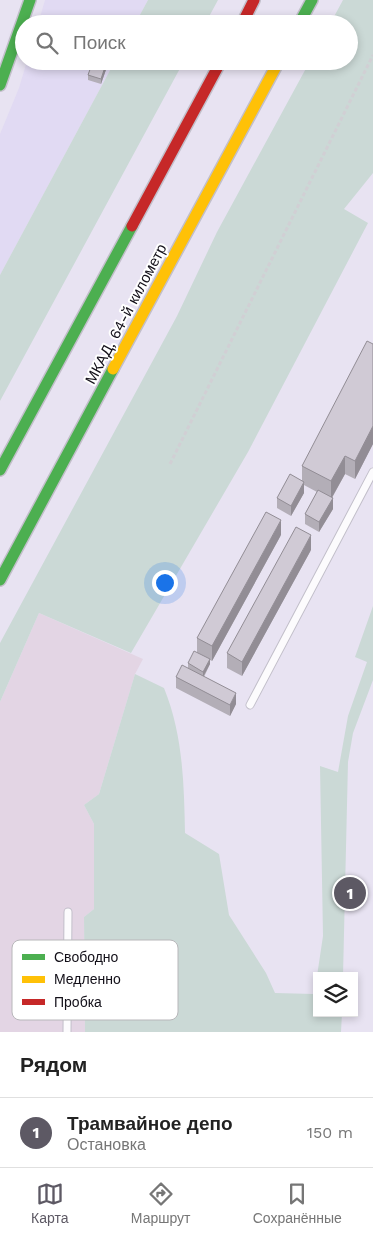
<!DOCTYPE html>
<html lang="ru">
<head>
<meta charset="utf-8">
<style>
	:root { --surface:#fff; --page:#f2f2f2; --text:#222; --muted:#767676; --line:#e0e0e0; --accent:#5d5964 }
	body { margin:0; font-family:"Work Sans",sans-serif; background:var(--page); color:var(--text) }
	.controls { position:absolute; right:15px; bottom:15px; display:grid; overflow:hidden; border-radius:0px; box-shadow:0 2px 8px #0003 }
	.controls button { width:45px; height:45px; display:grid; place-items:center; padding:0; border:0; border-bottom:1px solid var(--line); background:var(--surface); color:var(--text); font:25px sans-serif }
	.you { position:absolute; left:164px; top:582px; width:18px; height:18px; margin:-12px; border:4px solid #fff; border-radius:50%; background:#1a73e8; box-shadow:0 0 0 8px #1a73e833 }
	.badge { display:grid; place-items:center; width:32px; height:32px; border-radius:50%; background:var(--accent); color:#fff; font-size:16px; font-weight:700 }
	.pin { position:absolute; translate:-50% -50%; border:2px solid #fff; box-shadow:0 1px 5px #0006 }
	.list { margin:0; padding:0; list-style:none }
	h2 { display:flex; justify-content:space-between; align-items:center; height:65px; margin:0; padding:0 20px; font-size:21px }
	h2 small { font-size:16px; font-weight:400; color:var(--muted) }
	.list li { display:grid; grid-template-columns:32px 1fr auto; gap:15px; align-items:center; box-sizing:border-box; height:70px; padding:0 20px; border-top:1px solid var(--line) }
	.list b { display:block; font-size:19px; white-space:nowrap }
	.list p { margin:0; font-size:16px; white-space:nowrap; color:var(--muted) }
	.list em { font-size:16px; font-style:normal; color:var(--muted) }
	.icon { flex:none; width:28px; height:28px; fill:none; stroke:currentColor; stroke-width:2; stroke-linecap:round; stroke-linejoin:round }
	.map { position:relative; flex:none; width:373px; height:1032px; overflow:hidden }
	.search { position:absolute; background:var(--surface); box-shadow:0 2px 8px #0003; left:15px; right:15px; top:15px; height:55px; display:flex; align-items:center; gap:12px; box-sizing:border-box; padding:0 18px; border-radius:28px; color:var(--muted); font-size:19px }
	.sheet { height:135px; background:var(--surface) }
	nav { display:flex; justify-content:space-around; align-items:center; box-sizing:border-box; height:70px; border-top:1px solid var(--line); background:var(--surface); font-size:14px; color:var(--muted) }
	nav a { display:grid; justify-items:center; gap:2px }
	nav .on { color:var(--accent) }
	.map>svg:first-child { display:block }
</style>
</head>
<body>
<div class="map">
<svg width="373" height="1032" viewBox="0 0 373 1032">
	<rect width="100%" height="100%" fill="#e8e3f2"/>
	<path fill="#e1daf3" d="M45 0H148L135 24H38Z
		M27 61H115L0 275V134L19 88Z"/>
	<path fill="#e3d5e4" d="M39 613 143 659 135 674 99 794 84 805 94 824V909L84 917 85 1032H0V702Z"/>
	<path fill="#cbd9d6" d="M148 0H218L205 24H135Z
		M343 0H373V173L344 209 368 223 248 452 131 653 39 613 0 702V643L177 316 217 232 310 61H349V24H330Z
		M115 61H184L0 401V275Z
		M373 606V680L353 733 348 762 343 976H317L323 936 320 766 338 772 348 716 367 662 355 657Z
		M135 674 164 688C183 735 184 783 185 833L219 854 229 915 266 973 275 993 314 994 317 977V1013H342L341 1032H85L84 917 94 909V824L84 805 99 794Z"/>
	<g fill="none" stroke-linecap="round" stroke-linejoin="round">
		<g stroke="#c2bfca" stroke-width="9">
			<path id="lane" d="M250 705 373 472
				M67 1032 68 912"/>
		</g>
		<g stroke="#c2bfca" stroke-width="14">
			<path id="fast" d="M299 24 312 0
				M0 85 30 0
				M0 470 132 226
				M0 580 113 369"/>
		</g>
		<g stroke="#c2bfca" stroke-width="14">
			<path id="slow" d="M113 369 279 61"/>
		</g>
		<g stroke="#c2bfca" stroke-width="14">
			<path id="jam" d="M242 24 254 0
				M132 226 221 61"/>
		</g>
		<path stroke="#d1cfd4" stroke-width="3" stroke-dasharray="4 2.5" stroke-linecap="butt" d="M170 464 373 55"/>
		<use href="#lane" stroke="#fcfbfd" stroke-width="7"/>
		<use href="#fast" stroke="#4caf50" stroke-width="11"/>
		<use href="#slow" stroke="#ffc107" stroke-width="11"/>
		<use href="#jam" stroke="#c62828" stroke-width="11"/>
	</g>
	<path fill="#b3aeb7" d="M109 61 101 84 88 80V75Z
		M373 344V444L355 479 345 474 332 498 333 509 319 532 305 524V514L317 492 304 485V493L291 516 277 508V498L302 481V466Z
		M281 535 212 661 210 660V664L204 677 236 704 230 716 176 688V677L188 668V663L197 652V638Z
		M311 550 242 676 227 668V653Z"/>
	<path fill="#928d95" d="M107 61H109L101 84V79Z
		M373 426V444L355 479V461Z
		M345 456V474L331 499V481Z
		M304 482V493L291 516V506Z
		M333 498V509L319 532V522Z
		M281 520V535L212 661V646Z
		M311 535V550L242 676V662Z
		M210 659V664L203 677V672Z
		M236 693V704L230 716V705Z"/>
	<path fill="#d0cad5" stroke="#928d95" d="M93 61H107L101 79 88 75Z
		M367 341 373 344V426L355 461 345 456 331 481 302 466Z
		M290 474 304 482 291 506 277 498Z
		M318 490 333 498 319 522 305 514Z
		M266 512 281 520 212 646 197 638Z
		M296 527 311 535 242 662 227 653Z
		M194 651 210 659 203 672 188 663Z
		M182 665 236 693 230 705 176 677Z"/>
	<g text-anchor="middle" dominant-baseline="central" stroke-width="4" stroke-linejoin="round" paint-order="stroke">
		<g font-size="15" fill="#120f18" stroke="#fff">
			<text transform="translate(126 314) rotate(-62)">МКАД, 64-й километр</text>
		</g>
	</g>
	<rect x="12" y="940" width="166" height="80" rx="8" fill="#fff" stroke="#b8b7ba" stroke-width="1"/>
	<rect x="22" y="954" width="23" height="6" fill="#4caf50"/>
	<rect x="22" y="976" width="23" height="7" fill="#ffc107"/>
	<rect x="22" y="999" width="23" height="6" fill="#c62828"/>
	<g font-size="14" fill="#120f18">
		<text x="54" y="962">Свободно</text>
		<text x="54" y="984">Медленно</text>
		<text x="54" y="1007">Пробка</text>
	</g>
</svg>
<div class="controls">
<button><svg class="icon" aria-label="layers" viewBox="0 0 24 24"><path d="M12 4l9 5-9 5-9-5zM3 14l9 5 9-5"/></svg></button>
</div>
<div class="you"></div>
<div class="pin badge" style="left:350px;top:893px">1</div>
<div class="search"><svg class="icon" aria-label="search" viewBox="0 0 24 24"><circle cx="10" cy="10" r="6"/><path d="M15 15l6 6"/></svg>Поиск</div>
</div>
<section class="sheet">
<h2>Рядом<small></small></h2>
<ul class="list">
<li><span class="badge">1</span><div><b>Трамвайное депо</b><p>Остановка</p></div><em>150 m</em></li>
</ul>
</section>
<nav>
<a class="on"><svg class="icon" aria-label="map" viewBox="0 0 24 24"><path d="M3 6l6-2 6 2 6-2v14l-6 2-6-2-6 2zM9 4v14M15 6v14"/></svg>Карта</a>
<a><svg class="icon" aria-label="directions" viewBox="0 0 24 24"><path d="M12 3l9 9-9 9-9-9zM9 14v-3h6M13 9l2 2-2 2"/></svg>Маршрут</a>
<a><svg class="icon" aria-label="saved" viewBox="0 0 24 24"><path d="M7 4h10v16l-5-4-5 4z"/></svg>Сохранённые</a>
</nav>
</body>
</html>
